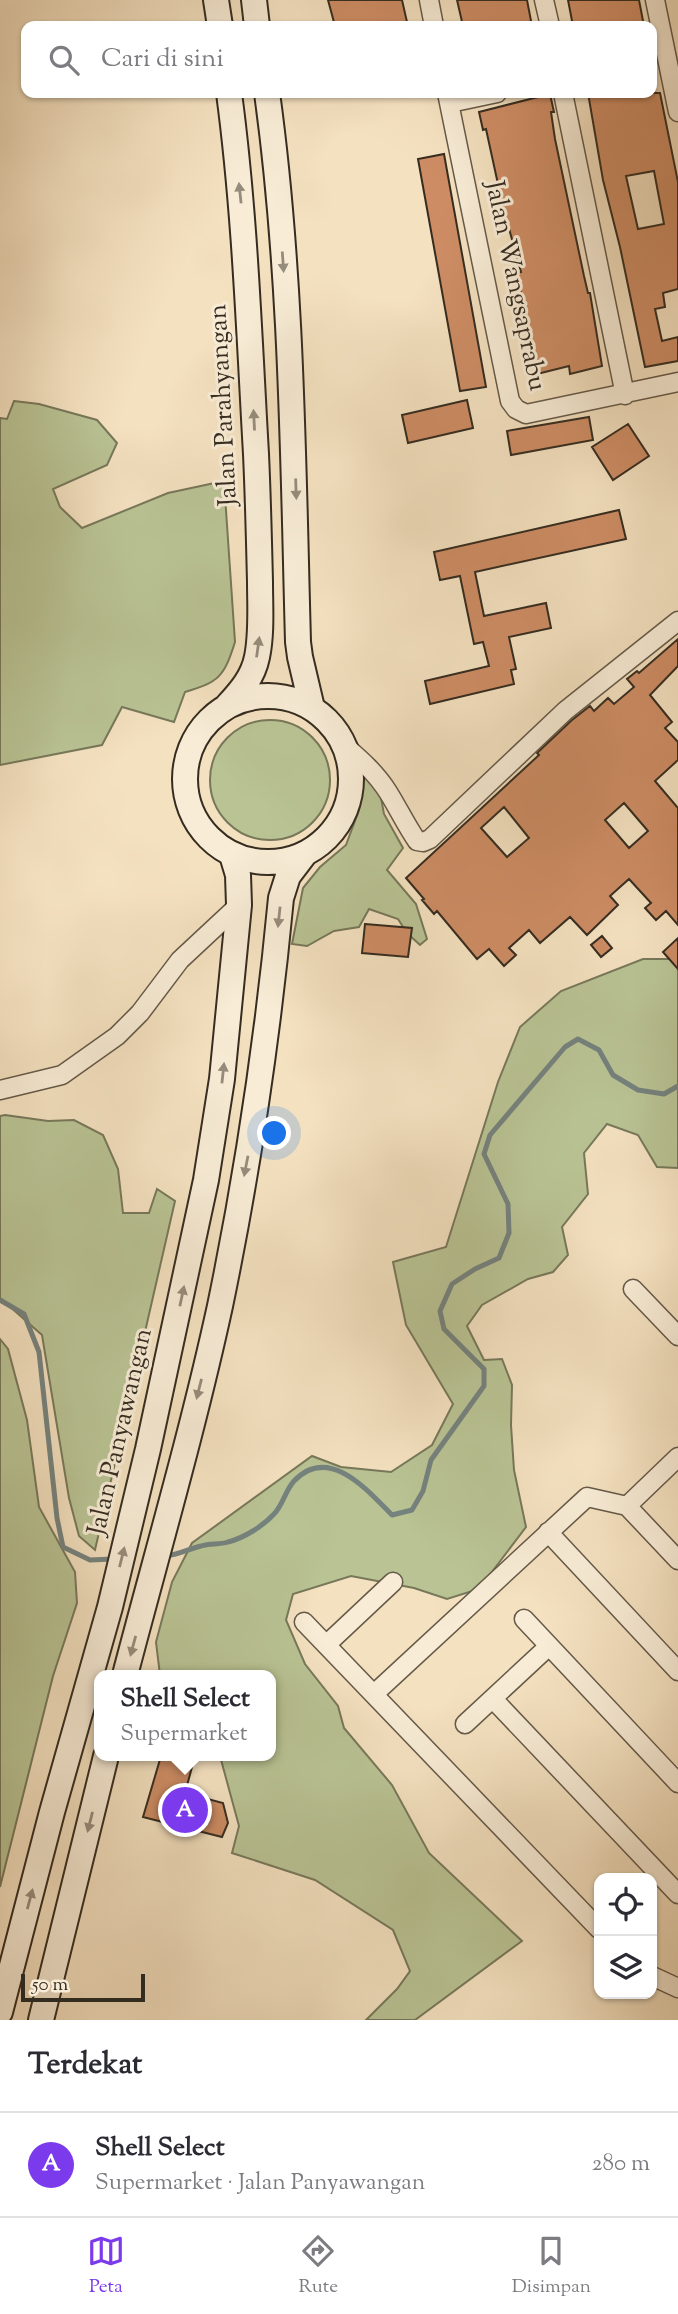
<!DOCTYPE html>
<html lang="id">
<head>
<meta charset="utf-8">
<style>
	:root { --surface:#fff; --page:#f2f2f3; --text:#2b2b33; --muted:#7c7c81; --line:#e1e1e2; --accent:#7c3aed }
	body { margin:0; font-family:"Sorts Mill Goudy",serif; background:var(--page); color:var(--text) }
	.controls { position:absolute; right:21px; bottom:21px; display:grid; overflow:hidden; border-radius:14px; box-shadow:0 2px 5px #0004 }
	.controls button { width:63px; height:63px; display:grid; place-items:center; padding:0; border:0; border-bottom:2px solid var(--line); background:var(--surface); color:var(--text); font:35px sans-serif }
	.scale { position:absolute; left:21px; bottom:18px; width:124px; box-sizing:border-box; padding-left:7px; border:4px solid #352c20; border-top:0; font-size:19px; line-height:24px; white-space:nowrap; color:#352c20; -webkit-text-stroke:5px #f8ecd6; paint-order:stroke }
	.you { position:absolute; left:275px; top:1134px; width:24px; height:24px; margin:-18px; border:5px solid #fff; border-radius:50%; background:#1a73e8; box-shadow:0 0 0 10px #1a73e833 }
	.badge { display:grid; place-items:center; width:46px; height:46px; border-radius:50%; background:var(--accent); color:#fff; font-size:23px; font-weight:700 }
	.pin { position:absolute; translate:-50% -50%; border:4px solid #fff; box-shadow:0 2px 7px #0006 }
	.popup { position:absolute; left:94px; top:1670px; width:182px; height:91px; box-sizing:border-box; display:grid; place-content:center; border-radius:14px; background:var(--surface); filter:drop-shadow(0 2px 5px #0005); font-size:23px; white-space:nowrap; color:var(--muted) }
	.popup b { font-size:26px; color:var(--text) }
	.popup::after { content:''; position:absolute; left:50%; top:100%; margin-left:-14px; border:14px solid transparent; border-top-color:var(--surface) }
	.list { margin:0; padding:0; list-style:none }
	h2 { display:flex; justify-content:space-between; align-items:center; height:91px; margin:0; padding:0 28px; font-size:30px }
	h2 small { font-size:23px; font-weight:400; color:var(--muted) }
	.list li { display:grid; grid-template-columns:46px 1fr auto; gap:21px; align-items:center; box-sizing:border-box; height:105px; padding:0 28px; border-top:2px solid var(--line) }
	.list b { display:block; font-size:26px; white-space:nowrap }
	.list p { margin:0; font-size:23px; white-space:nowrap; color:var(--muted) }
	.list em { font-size:23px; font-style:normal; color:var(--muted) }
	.icon { flex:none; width:38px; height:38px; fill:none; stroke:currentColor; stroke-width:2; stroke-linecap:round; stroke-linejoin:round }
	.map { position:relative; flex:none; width:678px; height:2020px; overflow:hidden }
	.search { position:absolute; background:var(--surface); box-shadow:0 2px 5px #0004; left:21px; right:21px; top:21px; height:77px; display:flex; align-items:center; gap:18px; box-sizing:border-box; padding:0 24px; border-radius:14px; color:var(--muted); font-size:26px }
	.sheet { height:196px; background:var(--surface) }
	nav { display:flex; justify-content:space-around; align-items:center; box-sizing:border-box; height:98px; border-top:2px solid var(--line); background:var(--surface); font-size:19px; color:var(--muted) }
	nav a { display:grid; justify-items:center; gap:4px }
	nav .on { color:var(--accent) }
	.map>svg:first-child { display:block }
</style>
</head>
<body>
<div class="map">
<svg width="678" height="2020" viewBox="0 0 678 2020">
	<rect width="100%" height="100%" fill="#f4e1c0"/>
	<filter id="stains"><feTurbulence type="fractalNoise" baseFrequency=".00286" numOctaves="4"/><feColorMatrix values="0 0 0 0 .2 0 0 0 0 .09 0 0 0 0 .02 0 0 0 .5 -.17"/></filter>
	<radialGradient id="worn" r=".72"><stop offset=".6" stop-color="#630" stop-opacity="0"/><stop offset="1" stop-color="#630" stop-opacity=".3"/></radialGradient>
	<path fill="#b9c394" stroke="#77785a" stroke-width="2" d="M14 401 39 404 97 420 117 443 107 465 53 489 60 507 82 528 168 493 224 481 235 642C224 677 219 682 185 692L174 722 122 707 102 745 0 765V418L7 419Z
		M210 780a60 60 0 1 1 120 0a60 60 0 1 1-120 0Z
		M364 776 372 778 380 792 384 814 403 848 387 870 416 904 427 939 420 945 407 933 398 919 369 909 359 927 334 931 307 946 292 944 303 888 320 867 346 845 359 810Z
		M643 959H678V1168L657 1167 638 1135 607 1124 584 1153 588 1194 562 1227 568 1255 553 1272 528 1279 482 1305 467 1326 484 1360 502 1359 512 1385 511 1425 514 1470 526 1527 479 1589 447 1599 414 1588 351 1576 293 1594 286 1620 305 1664 338 1706 344 1728 392 1785 429 1853 522 1941 415 2020H366L397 1989 410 1971 393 1930 315 1880 232 1853 239 1826 220 1756H271V1675H160L156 1642 172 1582 192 1543 312 1456 341 1467 391 1472 432 1445 453 1404 406 1325 393 1262 446 1247 498 1082 520 1027 561 991Z
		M5 1115 48 1121 74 1120 103 1135 118 1169 123 1213H149L157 1189 175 1201 95 1550 79 1536 69 1498 42 1335 0 1298V1116Z
		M0 1339 8 1349 27 1420 39 1507 75 1572 77 1603 53 1676 0 1887Z"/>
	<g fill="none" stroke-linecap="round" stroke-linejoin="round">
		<path stroke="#75827e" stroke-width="5" d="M0 1300 24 1314 39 1352 57 1518 63 1547 90 1560 113 1559
			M165 1556C179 1555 188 1549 201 1546 210 1543 219 1545 228 1542 244 1538 263 1526 274 1514 283 1505 285 1491 294 1481 329 1444 368 1491 392 1515L412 1510 423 1491 431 1460 484 1386V1369L444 1329 440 1311 452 1284 475 1269 499 1258 509 1233 508 1204 484 1154 490 1135 565 1047 578 1039 599 1050 613 1075 638 1090 664 1094 678 1086"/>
	</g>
	<path fill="#cd8c64" stroke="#352c20" stroke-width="2" fill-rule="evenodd" d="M328 0H402L407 22 387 26H335Z
		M457 0H527L532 26H463Z
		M568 0H639L644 26H573Z
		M588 93H660L678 182V289L663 293 665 307 655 309 662 341 678 337V361L645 367 620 247 603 180ZM654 171 664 224 638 229 626 176Z
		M550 94 554 112H551L555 139 584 276 588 293H590L602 366 570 374 569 366 537 374 517 273 521 272 503 207 486 129 483 130 479 112Z
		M444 154 486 387 460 391 418 159Z
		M467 400 473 428 408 443 402 415Z
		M589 417 593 440 511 455 507 431Z
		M628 424 649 456 613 480 592 447Z
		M619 510 626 539 475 572 484 616 546 603 551 628 509 637 516 669 511 670 514 684 430 704 425 681 489 666 483 642 474 644 460 576 440 580 434 552Z
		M678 639V666L650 695 672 722 665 728 678 742V760L655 781 678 808V925L666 911 656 920 645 908 651 903 629 879 610 896 618 905 587 935 570 917 540 943 529 930 509 948 516 955 504 966 489 949 477 959 437 911 434 914 422 900 424 899 406 878 539 755 537 753 572 720 590 706 594 711 608 698 614 704 634 687 627 679 637 671 639 673ZM624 803 648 831 629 848 605 820ZM504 807 529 838 507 857 481 828Z
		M365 924 412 928 408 957 362 953Z
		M602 936 612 948 601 957 591 945Z
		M678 938V969L663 952Z
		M161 1756H195L185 1793 223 1803 228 1823 222 1837 143 1817Z"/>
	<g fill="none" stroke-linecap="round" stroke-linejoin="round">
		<g stroke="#655948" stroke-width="21">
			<path id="street" d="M429 0 434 26
				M544 0 550 26
				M655 0 678 112
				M447 93 510 401 516 409 526 414 678 382
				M563 93 625 395
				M450 103 497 93
				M345 746C361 760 376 773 388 792 398 808 406 825 417 841L423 842 430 839 565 711 678 621
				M0 1090 62 1075 117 1036 140 1013 180 960 239 905
				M633 1289 678 1336
				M627 1506 678 1560
				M548 1532 678 1671
				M524 1619 678 1783
				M304 1622 599 1929
				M326 1645 393 1582
				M374 1694 587 1497 627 1506 678 1457
				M493 1699 678 1894
				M465 1724 549 1646
				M652 1976 678 1988"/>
		</g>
		<g stroke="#352c20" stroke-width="28">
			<path id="secondary" d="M216 0 220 26
				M254 0 257 26
				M267 93C292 274 293 459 298 642L300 657 312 708
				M185 779a83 83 0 1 1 166 0a83 83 0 1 1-166 0Z
				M227 706C241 691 253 677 257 657 262 633 260 607 260 582 259 540 258 497 256 454 249 333 245 213 229 93
				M125 1675C157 1553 193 1430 220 1306 248 1171 268 1035 281 898L288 876 304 855
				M0 2012 52 1812 110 1607 148 1449 206 1180 222 1079 239 905 238 875 232 855
				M41 2020 106 1756"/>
		</g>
		<use href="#street" stroke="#f8ecd6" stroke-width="18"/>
		<use href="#secondary" stroke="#f8ecd6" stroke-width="24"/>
	</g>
	<defs><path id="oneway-solid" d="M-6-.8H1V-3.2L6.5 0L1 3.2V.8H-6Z" transform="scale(1.75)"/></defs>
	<g fill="#968c7b">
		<use href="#oneway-solid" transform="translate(240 193) rotate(-96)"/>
		<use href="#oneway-solid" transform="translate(283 262) rotate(86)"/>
		<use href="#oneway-solid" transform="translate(254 420) rotate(-93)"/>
		<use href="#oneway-solid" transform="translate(296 489) rotate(88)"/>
		<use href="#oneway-solid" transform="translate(258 647) rotate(-82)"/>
		<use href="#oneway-solid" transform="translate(279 917) rotate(96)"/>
		<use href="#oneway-solid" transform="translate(223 1073) rotate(-84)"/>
		<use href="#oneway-solid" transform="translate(246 1166) rotate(101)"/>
		<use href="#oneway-solid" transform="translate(182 1296) rotate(-78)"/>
		<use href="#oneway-solid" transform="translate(199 1389) rotate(104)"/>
		<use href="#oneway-solid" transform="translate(122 1557) rotate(-76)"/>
		<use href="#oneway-solid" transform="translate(133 1646) rotate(105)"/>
		<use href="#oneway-solid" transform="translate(90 1822) rotate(104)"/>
		<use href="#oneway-solid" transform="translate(30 1899) rotate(-75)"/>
	</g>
	<g text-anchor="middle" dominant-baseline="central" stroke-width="6" stroke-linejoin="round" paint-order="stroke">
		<g font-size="26" fill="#352c20" stroke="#f8ecd6">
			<text transform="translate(515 286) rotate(78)">Jalan Wangsaprabu</text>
			<text transform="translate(224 405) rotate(-93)">Jalan Parahyangan</text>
			<text transform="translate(121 1432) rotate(-77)">Jalan Panyawangan</text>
		</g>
	</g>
	<rect width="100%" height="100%" filter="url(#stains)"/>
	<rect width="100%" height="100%" fill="url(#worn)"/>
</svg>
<div class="controls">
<button><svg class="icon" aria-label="locate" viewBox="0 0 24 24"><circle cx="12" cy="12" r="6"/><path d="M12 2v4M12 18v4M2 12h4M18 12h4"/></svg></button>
<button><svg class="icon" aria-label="layers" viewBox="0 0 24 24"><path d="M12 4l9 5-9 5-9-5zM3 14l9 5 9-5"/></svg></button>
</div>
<div class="scale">50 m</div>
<div class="you"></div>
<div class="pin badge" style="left:185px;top:1810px">A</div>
<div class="popup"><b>Shell Select</b>Supermarket</div>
<div class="search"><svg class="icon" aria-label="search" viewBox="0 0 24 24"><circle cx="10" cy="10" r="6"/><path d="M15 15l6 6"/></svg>Cari di sini</div>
</div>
<section class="sheet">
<h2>Terdekat<small></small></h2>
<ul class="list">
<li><span class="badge">A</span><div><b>Shell Select</b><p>Supermarket · Jalan Panyawangan</p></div><em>280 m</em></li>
</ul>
</section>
<nav>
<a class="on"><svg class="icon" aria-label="map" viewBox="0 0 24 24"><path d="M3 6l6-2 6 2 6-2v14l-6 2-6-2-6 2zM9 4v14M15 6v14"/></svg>Peta</a>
<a><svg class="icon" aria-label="directions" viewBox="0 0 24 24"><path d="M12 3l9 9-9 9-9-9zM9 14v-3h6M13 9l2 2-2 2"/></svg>Rute</a>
<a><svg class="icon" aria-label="saved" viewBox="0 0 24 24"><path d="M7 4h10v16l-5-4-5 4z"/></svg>Disimpan</a>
</nav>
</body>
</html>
